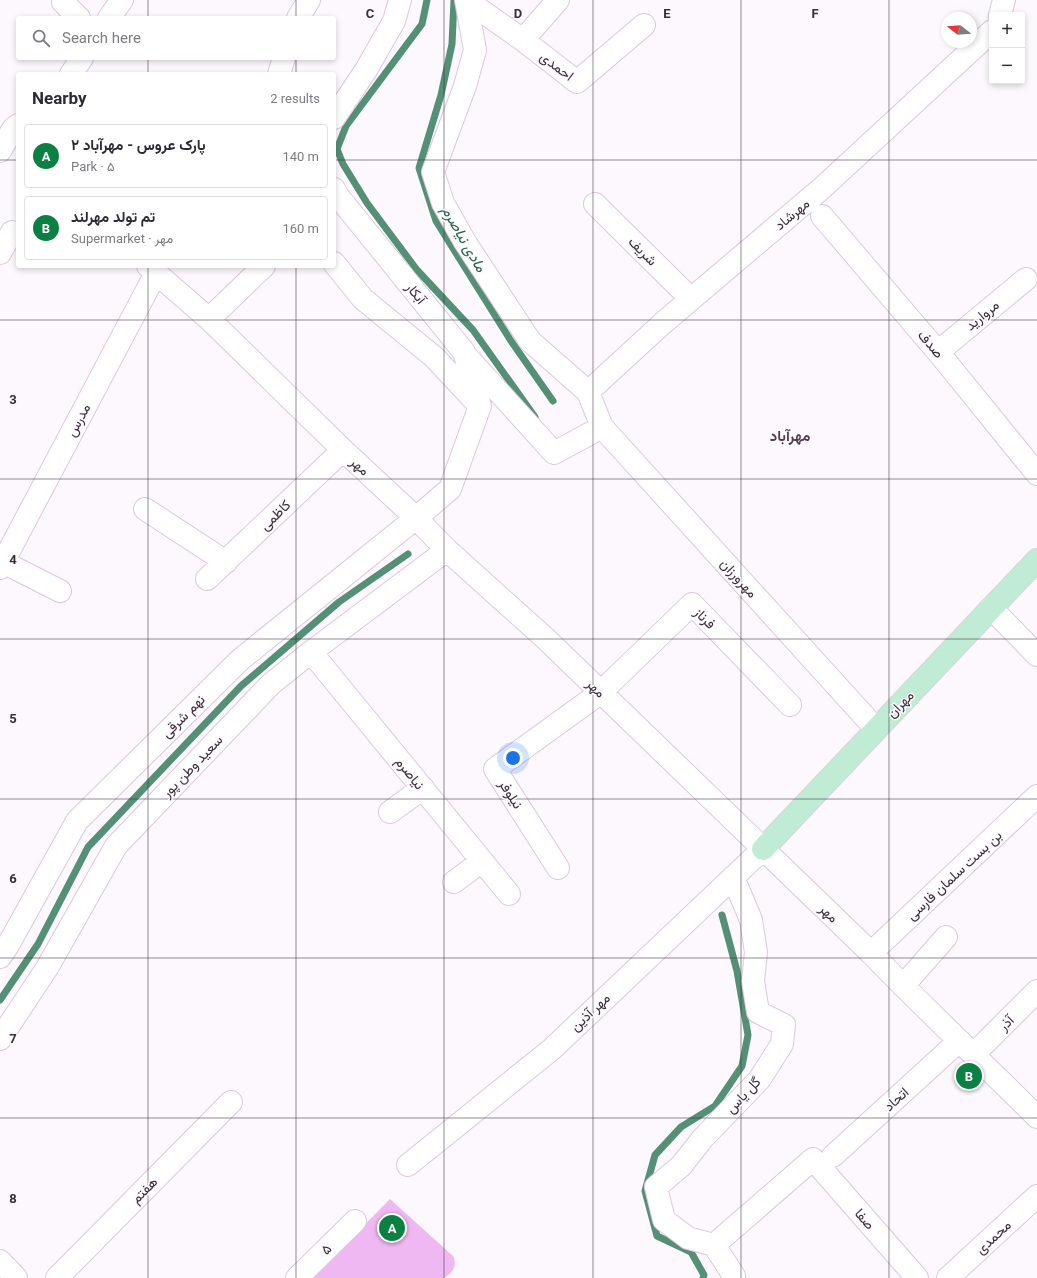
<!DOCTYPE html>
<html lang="en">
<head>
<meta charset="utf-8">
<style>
	:root { --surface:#fff; --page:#f7f7f7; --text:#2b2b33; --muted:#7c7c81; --line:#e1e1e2; --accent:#0b8043 }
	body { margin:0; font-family:Roboto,Vazirmatn,sans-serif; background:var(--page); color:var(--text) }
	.controls { position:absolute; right:12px; top:12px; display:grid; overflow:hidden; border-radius:4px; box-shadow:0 2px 6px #0003 }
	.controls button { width:36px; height:36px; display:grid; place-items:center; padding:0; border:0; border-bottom:1px solid var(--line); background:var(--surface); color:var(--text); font:20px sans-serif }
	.compass { position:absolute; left:941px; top:12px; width:36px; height:36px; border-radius:50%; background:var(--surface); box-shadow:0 2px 6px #0003; rotate:287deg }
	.you { position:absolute; left:513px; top:758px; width:14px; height:14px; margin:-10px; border:3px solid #fff; border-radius:50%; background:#1a73e8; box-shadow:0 0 0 6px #1a73e833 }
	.badge { display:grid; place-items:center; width:26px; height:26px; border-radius:50%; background:var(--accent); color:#fff; font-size:13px; font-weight:700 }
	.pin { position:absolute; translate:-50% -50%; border:2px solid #fff; box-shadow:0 1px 4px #0006 }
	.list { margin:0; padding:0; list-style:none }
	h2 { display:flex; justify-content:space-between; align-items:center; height:52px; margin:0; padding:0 16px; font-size:17px }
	h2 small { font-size:13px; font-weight:400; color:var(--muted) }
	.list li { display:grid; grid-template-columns:26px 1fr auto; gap:12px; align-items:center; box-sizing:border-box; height:64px; margin:0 8px 8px; padding:0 8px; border:1px solid var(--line); border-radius:4px }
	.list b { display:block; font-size:15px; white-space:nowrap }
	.list p { margin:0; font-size:13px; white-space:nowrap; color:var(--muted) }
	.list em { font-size:13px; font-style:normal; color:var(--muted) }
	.icon { flex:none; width:22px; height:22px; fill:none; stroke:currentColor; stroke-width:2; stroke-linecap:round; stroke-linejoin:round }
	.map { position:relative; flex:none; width:1037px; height:1278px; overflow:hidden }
	.search { position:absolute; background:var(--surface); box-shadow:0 2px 6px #0003; left:16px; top:16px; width:320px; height:44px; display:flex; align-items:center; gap:10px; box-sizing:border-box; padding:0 14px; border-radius:4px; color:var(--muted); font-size:15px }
	.panel { position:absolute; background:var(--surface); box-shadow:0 2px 6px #0003; left:16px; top:72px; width:320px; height:196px; border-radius:4px }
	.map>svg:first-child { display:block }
</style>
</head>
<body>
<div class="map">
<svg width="1037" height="1278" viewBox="0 0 1037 1278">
	<rect width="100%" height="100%" fill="#fdf8fd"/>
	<path fill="#efb8f2" d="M390 1199 454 1257C456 1268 453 1272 444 1278H312Z"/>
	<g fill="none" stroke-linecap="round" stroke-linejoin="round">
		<path stroke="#549075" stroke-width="7" d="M427 0 422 24 346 126 337 149 343 164 367 203 417 270 473 330 535 417
			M454 0 452 44 441 95 419 168 436 221 511 341 553 401
			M0 1000 38 944 88 847 241 686 339 602 408 554
			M703 1278 704 1275 691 1252 657 1236 645 1191 655 1155 681 1127 715 1106 742 1066 748 1035 737 971 722 915"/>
		<g stroke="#dfc6e0" stroke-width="24">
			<path id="minor" d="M466 0 475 50 465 86 433 172 443 203 465 242 530 341 588 392 602 427 876 729
				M466 0 523 40 577 82 644 25
				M63 2 79 18
				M1000 15 1004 0
				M109 18 122 0
				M298 18 309 0
				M523 40 558 0
				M71 74 82 58
				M279 74 284 58
				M334 118 366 70 394 21 400 0
				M0 151 13 129 18 125
				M595 204 691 299
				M822 216 938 352 1037 474
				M0 253 12 232
				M334 263 363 299 434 357 477 403
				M148 266 209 319 343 450 416 518 447 550 546 639 871 953C925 1009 982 1062 1037 1117
				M209 319 264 266
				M938 352 1026 279
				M468 358 554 453 602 427
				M588 392 663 323 821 189 992 31
				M145 509 226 562
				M3 562 60 591
				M0 568 156 273
				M207 579 343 450
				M991 608 1037 655
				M311 652 509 894
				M390 812 423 788
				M558 868 495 769 600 693 692 604 790 705
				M733 877 751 920 756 952 753 981 758 1012 784 1025 782 1044 759 1080 703 1138 681 1166 656 1187 664 1220 688 1238 714 1245 734 1276
				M454 882 482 861
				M871 953 1037 796
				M0 957 7 947 77 821 241 659 416 518 450 489 480 406 464 352 337 195 334 189
				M903 986 946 937
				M0 1039 47 968 116 846 271 684 311 652 447 550
				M974 1054 1037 991
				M833 1156 959 1041
				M408 1165 552 1049 763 849
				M714 1245 813 1159 917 1278
				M0 1261 16 1278
				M57 1278 231 1102
				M297 1278 355 1221
				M948 1278 1037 1196"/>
		</g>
		<g stroke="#d7d5d7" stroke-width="24">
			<path id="major" d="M763 849 1037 560"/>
		</g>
		<use href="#minor" stroke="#fff" stroke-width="22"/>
		<use href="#major" stroke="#c0ecd6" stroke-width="22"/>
	</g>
	<path fill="none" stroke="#392f39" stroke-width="1" stroke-opacity="0.55" d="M148 0V18M296 0V18M444 0V1278M593 0V1278M741 0V1278M889 0V1278M148 58V74M296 58V74M0 160H18M334 160H1037M148 266V1278M296 266V1278M0 320H1037M0 479H1037M0 639H1037M0 799H1037M0 958H1037M0 1118H1037"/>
	<g text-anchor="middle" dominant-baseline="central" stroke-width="3" stroke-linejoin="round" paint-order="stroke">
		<g font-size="14" fill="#392f39" stroke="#fdf8fd">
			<text transform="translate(557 66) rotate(37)">احمدی</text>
			<text transform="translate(792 214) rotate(-40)">مهرشاد</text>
			<text transform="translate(643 251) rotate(45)">شریف</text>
			<text transform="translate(416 293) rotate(51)">آبکار</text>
			<text transform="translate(982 315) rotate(-40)">مروارید</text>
			<text transform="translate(931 344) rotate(50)">صدف</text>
			<text transform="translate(78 420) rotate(-62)">مدرس</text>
			<text transform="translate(360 466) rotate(43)">مهر</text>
			<text transform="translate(275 515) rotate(-44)">کاظمی</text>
			<text transform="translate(739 578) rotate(48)">مهرورزان</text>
			<text transform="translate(705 618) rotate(45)">فرناز</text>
			<text transform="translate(596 688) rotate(44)">مهر</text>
			<text transform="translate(900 704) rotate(-46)">مهران</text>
			<text transform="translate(183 716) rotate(-45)">نهم شرقی</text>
			<text transform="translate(192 766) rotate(-46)">سعید وطن پور</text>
			<text transform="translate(410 773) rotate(51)">نیاصرم</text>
			<text transform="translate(511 794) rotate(57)">نیلوفر</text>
			<text transform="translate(954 875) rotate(-43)">بن بست سلمان فارسی</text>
			<text transform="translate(829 913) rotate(44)">مهر</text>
			<text transform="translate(590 1012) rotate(-43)">مهر آذین</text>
			<text transform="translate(1006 1023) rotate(-45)">آذر</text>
			<text transform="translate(743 1095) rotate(-47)">گل یاس</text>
			<text transform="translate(896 1099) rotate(-42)">اتحاد</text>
			<text transform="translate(144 1190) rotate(-45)">هفتم</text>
			<text transform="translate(865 1219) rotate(49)">صفا</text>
			<text transform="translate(993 1237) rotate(-43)">محمدی</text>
			<text transform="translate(326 1249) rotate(-44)">۵</text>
		</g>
		<g font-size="15" font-style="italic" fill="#226548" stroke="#fdf8fd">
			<text transform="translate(464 239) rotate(60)">مادی نیاصرم</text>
		</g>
		<g font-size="15" font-weight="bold" fill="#533f54" stroke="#fdf8fd">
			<text x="790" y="436">مهرآباد</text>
		</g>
	</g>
	<g font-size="13" text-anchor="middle" font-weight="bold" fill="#392f39" stroke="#fdf8fd" stroke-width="3" stroke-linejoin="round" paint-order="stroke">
		<text x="370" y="18">C</text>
		<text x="518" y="18">D</text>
		<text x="667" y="18">E</text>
		<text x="815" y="18">F</text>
		<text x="13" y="404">3</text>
		<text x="13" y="564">4</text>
		<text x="13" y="723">5</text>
		<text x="13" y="883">6</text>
		<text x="13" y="1043">7</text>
		<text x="13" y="1203">8</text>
	</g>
</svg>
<div class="controls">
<button>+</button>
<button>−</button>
</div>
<svg class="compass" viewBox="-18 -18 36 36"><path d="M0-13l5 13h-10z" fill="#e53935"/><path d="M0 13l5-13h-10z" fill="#7c7c81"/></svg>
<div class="you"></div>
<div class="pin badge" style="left:392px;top:1228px">A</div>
<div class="pin badge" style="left:969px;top:1076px">B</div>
<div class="search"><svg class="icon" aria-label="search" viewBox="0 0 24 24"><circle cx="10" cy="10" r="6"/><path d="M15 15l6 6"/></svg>Search here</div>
<section class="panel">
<h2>Nearby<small>2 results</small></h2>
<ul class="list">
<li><span class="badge">A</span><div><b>پارک عروس - مهرآباد ۲</b><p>Park · ۵</p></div><em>140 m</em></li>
<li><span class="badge">B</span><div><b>تم تولد مهرلند</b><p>Supermarket · مهر</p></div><em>160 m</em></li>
</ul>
</section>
</div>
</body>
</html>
